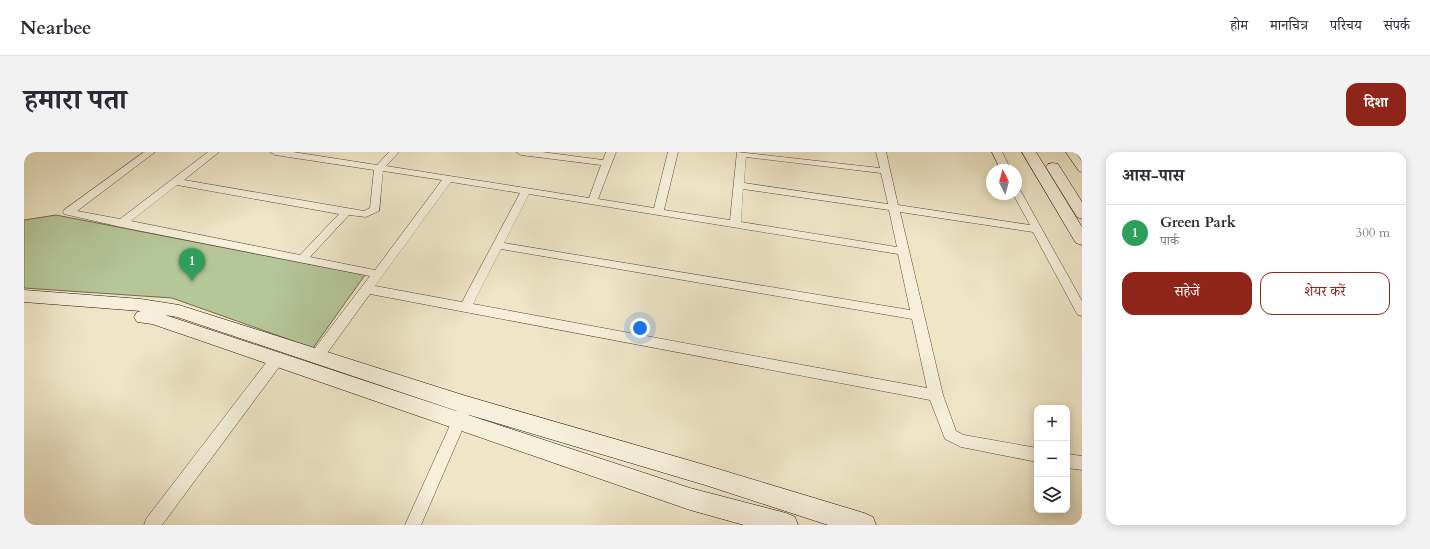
<!DOCTYPE html>
<html lang="hi">
<head>
<meta charset="utf-8">
<style>
	:root { --surface:#fff; --page:#f2f2f3; --text:#2b2b33; --muted:#7c7c81; --line:#e1e1e2; --accent:#8f2418 }
	body { margin:0; font-family:Cardo,"Noto Serif Devanagari",serif; background:var(--page); color:var(--text) }
	.controls { position:absolute; right:12px; bottom:12px; display:grid; overflow:hidden; border-radius:8px; box-shadow:0 2px 10px #0003 }
	.controls button { width:36px; height:36px; display:grid; place-items:center; padding:0; border:0; border-bottom:1px solid var(--line); background:var(--surface); color:var(--text); font:20px sans-serif }
	.compass { position:absolute; left:962px; top:12px; width:36px; height:36px; border-radius:50%; background:var(--surface); box-shadow:0 2px 10px #0003; rotate:354deg }
	.you { position:absolute; left:616px; top:176px; width:14px; height:14px; margin:-10px; border:3px solid #fff; border-radius:50%; background:#1a73e8; box-shadow:0 0 0 6px #1a73e833 }
	.badge { display:grid; place-items:center; width:26px; height:26px; border-radius:50%; background:var(--accent); color:#fff; font-size:13px; font-weight:700 }
	.pin { position:absolute; translate:-50% -33px; filter:drop-shadow(0 1px 2px #0008) }
	.pin::after { content:''; position:absolute; top:21px; width:14px; height:12px; background:inherit; clip-path:polygon(0 0,100% 0,50% 100%) }
	.list { margin:0; padding:0; list-style:none }
	h2 { display:flex; justify-content:space-between; align-items:center; height:52px; margin:0; padding:0 16px; font-size:17px }
	h2 small { font-size:13px; font-weight:400; color:var(--muted) }
	.list li { display:grid; grid-template-columns:26px 1fr auto; gap:12px; align-items:center; box-sizing:border-box; height:56px; padding:0 16px; border-top:1px solid var(--line) }
	.list b { display:block; font-size:15px; white-space:nowrap }
	.list p { margin:0; font-size:13px; white-space:nowrap; color:var(--muted) }
	.list em { font-size:13px; font-style:normal; color:var(--muted) }
	.actions { display:flex; gap:8px; padding:12px 16px }
	.actions a { flex:1; padding:9px 0; border:1px solid var(--accent); border-radius:12px; text-align:center; font-size:14px; color:var(--accent) }
	.actions .main { background:var(--accent); color:#fff }
	.icon { flex:none; width:22px; height:22px; fill:none; stroke:currentColor; stroke-width:2; stroke-linecap:round; stroke-linejoin:round }
	.map { position:relative; flex:none; width:1058px; height:373px; overflow:hidden; border-radius:12px }
	header { display:flex; align-items:center; gap:24px; box-sizing:border-box; height:56px; padding:0 20px; background:var(--surface); border-bottom:1px solid var(--line) }
	header strong { font-size:19px }
	nav { display:flex; gap:22px; margin-inline-start:auto; font-size:14px }
	.intro { display:flex; align-items:center; justify-content:space-between; box-sizing:border-box; height:96px; padding:0 24px }
	h1 { margin:0; font-size:28px }
	.button { padding:10px 18px; border-radius:12px; background:var(--accent); color:#fff; font-size:14px; font-weight:700 }
	main { display:flex; gap:24px; padding:0 24px }
	aside { flex:1; background:var(--surface); border-radius:12px; box-shadow:0 2px 10px #0003 }
	.map>svg:first-child { display:block }
</style>
</head>
<body>
<header>
<strong>Nearbee</strong>
<nav><a>होम</a><a>मानचित्र</a><a>परिचय</a><a>संपर्क</a></nav>
</header>
<div class="intro"><h1>हमारा पता</h1><a class="button">दिशा</a></div>
<main>
<div class="map">
<svg width="1058" height="373" viewBox="0 0 1058 373">
	<rect width="100%" height="100%" fill="#efe6c8"/>
	<filter id="stains"><feTurbulence type="fractalNoise" baseFrequency=".005" numOctaves="4"/><feColorMatrix values="0 0 0 0 .2 0 0 0 0 .09 0 0 0 0 .02 0 0 0 .5 -.17"/></filter>
	<radialGradient id="worn" r=".72"><stop offset=".6" stop-color="#630" stop-opacity="0"/><stop offset="1" stop-color="#630" stop-opacity=".3"/></radialGradient>
	<path fill="#b5c699" stroke="#706c4c" d="M32 63 341 123 289 196 148 146 0 136V68Z"/>
	<g fill="none" stroke-linecap="round" stroke-linejoin="round">
		<g stroke="#5b4832" stroke-width="1">
			<path id="street" d="M120 0H131L53 59 96 67 184 0H195L160 28 340 59 346 56 350 18 251 3 246 0H269L353 13 365 0H375L362 14 565 46 577 13 497 3 492 0H518L579 8 582 0H592L574 47 630 56 644 0H654L640 58 706 68 713 0 856 16 852 0H862L874 53 1006 73 989 42H992V35L995 36 1058 149V164L1054 163 1052 160 1009 80 876 60 919 243 932 279 940 283 1013 296V310L937 295 921 287 906 248 346 142 298 208 293 209 288 208 286 204 288 200 346 124 97 75 40 62 39 60 40 58ZM722 5 857 21 864 52 720 31ZM359 19 418 28 351 118 286 105 325 63 342 65 355 59ZM427 30 496 41 438 150 351 134ZM153 33 315 62 276 103 107 69ZM719 37 865 58 873 95 717 70ZM505 42 874 102 886 158 480 91ZM477 97 888 167 903 236 449 152Z
				M968 0H978L987 18H977Z
				M1042 0H1052L1058 10V20L1055 19Z
				M253 202 258 203 260 207 258 211 138 373H120L122 367 248 203Z
				M439 254 444 256 446 260 397 373H381L432 260 434 256Z
				M1043 302 1058 304V318L1043 316Z"/>
		</g>
		<g stroke="#2a1300" stroke-width="1">
			<path id="secondary" d="M998 0H1012L1058 75V93L1052 91 1050 88Z
				M1029 11 1034 12 1058 50V67L1053 65 1022 15 1024 12Z
				M0 138 117 147 155 153 442 244 681 313 840 361 849 365 852 373H804L681 333 442 262 153 165 141 163 666 336 762 361 771 365 774 373H720L666 358 172 187 128 172 113 170 110 165 113 160 117 159 0 150Z"/>
		</g>
		<use href="#street" fill="#f5efdb" fill-rule="evenodd"/>
		<use href="#secondary" fill="#f5efdb" fill-rule="evenodd"/>
	</g>
	<rect width="100%" height="100%" filter="url(#stains)"/>
	<rect width="100%" height="100%" fill="url(#worn)"/>
</svg>
<div class="controls">
<button>+</button>
<button>−</button>
<button><svg class="icon" aria-label="layers" viewBox="0 0 24 24"><path d="M12 4l9 5-9 5-9-5zM3 14l9 5 9-5"/></svg></button>
</div>
<svg class="compass" viewBox="-18 -18 36 36"><path d="M0-13l5 13h-10z" fill="#e53935"/><path d="M0 13l5-13h-10z" fill="#7c7c81"/></svg>
<div class="you"></div>
<div class="pin badge" style="left:168px;top:129px;background:#2e9e5b">1</div>
</div>
<aside>
<h2>आस-पास<small></small></h2>
<ul class="list">
<li><span class="badge" style="background:#2e9e5b">1</span><div><b>Green Park</b><p>पार्क</p></div><em>300 m</em></li>
</ul>
<div class="actions"><a class="main">सहेजें</a><a>शेयर करें</a></div>
</aside>
</main>
</body>
</html>
